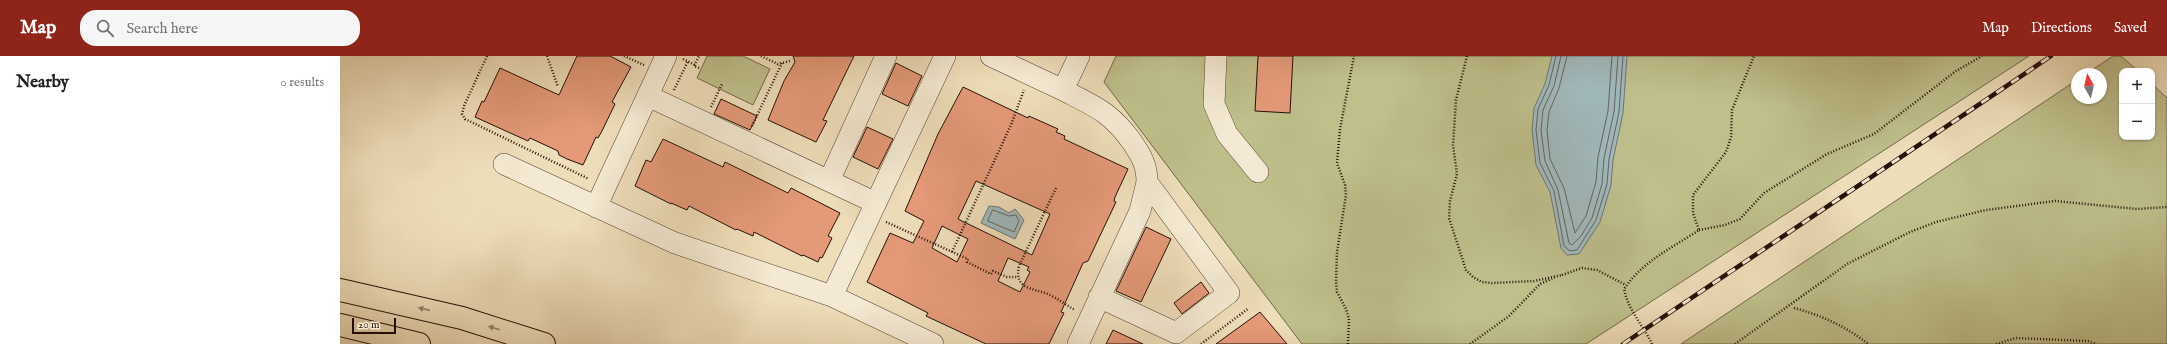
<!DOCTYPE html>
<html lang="en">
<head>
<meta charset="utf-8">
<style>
	:root { --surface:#fff; --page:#f6f6f6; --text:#202124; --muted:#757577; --line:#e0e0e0; --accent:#8f2418 }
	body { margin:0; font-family:"IM FELL English",serif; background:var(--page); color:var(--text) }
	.controls { position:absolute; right:12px; top:12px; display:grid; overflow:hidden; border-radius:8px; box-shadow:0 1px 3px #0004 }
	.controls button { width:36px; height:36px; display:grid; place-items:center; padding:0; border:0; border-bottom:1px solid var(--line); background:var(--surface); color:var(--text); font:20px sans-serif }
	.compass { position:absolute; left:1731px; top:12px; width:36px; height:36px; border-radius:50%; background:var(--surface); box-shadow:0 1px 3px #0004; rotate:352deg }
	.scale { position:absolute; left:12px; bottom:10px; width:44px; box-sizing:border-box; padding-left:4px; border:2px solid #260f06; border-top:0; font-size:11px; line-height:14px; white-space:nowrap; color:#260f06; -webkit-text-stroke:3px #f4e9d2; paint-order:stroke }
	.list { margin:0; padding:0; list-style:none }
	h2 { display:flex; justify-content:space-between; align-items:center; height:52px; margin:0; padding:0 16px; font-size:17px }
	h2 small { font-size:13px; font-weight:400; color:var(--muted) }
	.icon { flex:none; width:22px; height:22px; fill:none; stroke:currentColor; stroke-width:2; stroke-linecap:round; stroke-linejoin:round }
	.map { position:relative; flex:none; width:1827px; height:288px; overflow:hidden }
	header { display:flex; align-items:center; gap:24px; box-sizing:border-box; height:56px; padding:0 20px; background:var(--accent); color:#fff }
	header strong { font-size:19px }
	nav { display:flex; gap:22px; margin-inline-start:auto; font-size:14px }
	.search { width:280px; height:36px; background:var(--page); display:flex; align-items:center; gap:10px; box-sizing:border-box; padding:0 14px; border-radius:16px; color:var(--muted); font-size:15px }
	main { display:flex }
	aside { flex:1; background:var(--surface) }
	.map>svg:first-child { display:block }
</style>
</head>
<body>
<header>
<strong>Map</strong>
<div class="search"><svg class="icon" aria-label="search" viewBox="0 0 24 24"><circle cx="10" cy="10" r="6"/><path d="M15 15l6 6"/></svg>Search here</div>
<nav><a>Map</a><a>Directions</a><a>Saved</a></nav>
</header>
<main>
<aside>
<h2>Nearby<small>0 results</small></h2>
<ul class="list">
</ul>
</aside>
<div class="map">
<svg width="1827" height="288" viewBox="0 0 1827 288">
	<rect width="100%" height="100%" fill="#eeddb9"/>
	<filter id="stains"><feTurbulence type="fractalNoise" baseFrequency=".005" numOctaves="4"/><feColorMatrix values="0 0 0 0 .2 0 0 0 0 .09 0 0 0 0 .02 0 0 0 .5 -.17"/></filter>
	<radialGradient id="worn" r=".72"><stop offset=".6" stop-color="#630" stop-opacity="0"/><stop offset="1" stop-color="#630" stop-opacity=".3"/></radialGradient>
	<path fill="#bebf8b" stroke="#726748" d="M367 0H403L430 13 413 49 357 22Z
		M776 0H1689L1246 288H962L764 26Z
		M1773 0H1781L1798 15H1782V81H1812V28L1827 42V288H1341L1737 24V42H1761V18H1746Z"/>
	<path fill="#a0b8bb" stroke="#6f7473" d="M1212 0H1287L1283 57 1273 104 1271 129 1260 166 1239 198 1227 199 1221 192 1210 136 1196 109 1192 74 1194 52 1205 28Z
		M649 150 659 151 669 157 675 153 684 164 675 183 641 167Z"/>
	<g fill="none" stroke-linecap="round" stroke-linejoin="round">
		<path stroke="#636460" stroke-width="1" d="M1216 0 1209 29 1198 53 1196 74 1200 107 1214 135 1224 190 1230 195 1237 194 1256 164 1267 128 1269 103 1279 56 1283 0
			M1221 0 1214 30 1203 54 1201 74 1205 105 1218 134 1229 187 1232 189 1241 180 1252 162 1262 128 1264 102 1274 56 1278 0
			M1227 0 1219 32 1209 56 1207 74 1210 103 1224 132 1235 177 1246 160 1256 126 1258 101 1268 55 1272 0
			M653 154 669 160 676 159 679 165 674 176 648 165Z"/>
	</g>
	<path fill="#e49978" stroke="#260f06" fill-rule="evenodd" d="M237 0H270L291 11 272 46 275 48 262 75 258 82 256 81 243 109 227 103 219 99 218 95 190 82 188 85 135 61 142 45 144 46 160 12 219 39Z
		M453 0H514L483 64 487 65 476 86 428 64 444 25 455 6Z
		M918 0H953L950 57 915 55Z
		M556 7 582 20 568 50 542 38Z
		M623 31 688 62 689 60 718 73 716 76 725 80 724 83 788 113 775 141 774 145 776 146 748 205 743 207 721 256 724 257 709 288H646L586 260 588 257 527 226 550 177 573 187 584 165 565 155 598 78ZM636 125 710 158 692 199 618 163ZM602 170 628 183 617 206 592 192ZM668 202 689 211 687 214 690 216 680 236 658 225Z
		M381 43 417 60 410 74 374 58Z
		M527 71 553 83 538 113 513 101Z
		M323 83 383 111 385 106 448 137 451 132 500 157 488 180 492 182 482 202 480 201 478 206 463 199 462 200 414 176 413 180 397 173 396 174 349 150 347 154 331 147V148L295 130 306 104 311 106Z
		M806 171 831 183 801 246 776 235Z
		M861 226 869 237 842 258 834 247Z
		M920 256 947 288H876Z
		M773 274 803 288H766Z"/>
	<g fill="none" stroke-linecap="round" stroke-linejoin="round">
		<g stroke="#584233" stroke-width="22">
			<path id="minor" d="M651 0 723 34 739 0
				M876 0 874 48 887 78 918 116
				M723 34C754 50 771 56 792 86 801 99 807 109 807 126L889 237 836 277 759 241
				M308 40 536 147
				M164 108 335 187 492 240 593 288
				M489 125 546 0
				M256 151 326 0
				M492 240 605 0
				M738 288 800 155 807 126"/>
		</g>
		<g stroke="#260f06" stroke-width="24">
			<path id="highway" d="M0 234 122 262 204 288
				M0 269 79 288"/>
		</g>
		<path stroke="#260f06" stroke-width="2.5" stroke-dasharray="1 2" stroke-linecap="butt" d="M147 0 124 50 122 58 125 63 249 123
			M207 0 218 31
			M284 0 304 9
			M421 0 438 8 450 5
			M1127 0 1116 44 1113 89 1117 118 1110 145 1109 162 1126 214 1133 221 1142 226 1152 227 1194 225 1222 219
			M343 3 355 9
			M359 12 354 10 359 0
			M334 34 348 5
			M371 51 382 28
			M412 70 442 7
			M716 132 679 210C674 233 692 232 708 238 717 242 726 249 735 254
			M546 166 628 203 627 206 651 218 653 215 667 221H678
			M1359 174 1385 169 1400 163 1424 137 1487 98 1534 78 1616 15 1642 0
			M612 196 671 69 684 34
			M1222 219 1242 212 1257 214 1286 229
			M1454 252C1481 259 1507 271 1528 288
			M861 288 909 252
			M1008 288 1009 263 1006 253 997 236 996 226 997 196 1006 139 1005 129 997 107 1000 73 1014 0
			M1130 288 1169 260 1200 228 1215 221
			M1312 288C1302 267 1289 256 1284 233 1303 205 1332 192 1359 174L1353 157V139L1386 96 1391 81 1392 54 1414 0
			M1395 288 1507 208 1570 176 1596 166 1646 154 1715 145 1797 153 1827 151
			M1656 288 1676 282 1748 285 1756 288"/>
		<use href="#minor" stroke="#f4e9d2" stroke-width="21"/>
		<use href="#highway" stroke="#eeddb9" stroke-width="22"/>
		<g stroke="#260f06" stroke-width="4.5">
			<path id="rail" d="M1283 288 1711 0"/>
		</g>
		<use href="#rail" stroke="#f4e9d2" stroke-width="3" stroke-dasharray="9" stroke-linecap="butt"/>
	</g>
	<defs><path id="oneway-solid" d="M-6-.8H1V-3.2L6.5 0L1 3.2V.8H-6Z"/></defs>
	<g fill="#948068">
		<use href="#oneway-solid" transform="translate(84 253) rotate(-167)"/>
		<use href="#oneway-solid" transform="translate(154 272) rotate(-162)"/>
	</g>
	<rect width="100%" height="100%" filter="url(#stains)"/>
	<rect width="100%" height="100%" fill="url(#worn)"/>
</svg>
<div class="controls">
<button>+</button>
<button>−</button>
</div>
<svg class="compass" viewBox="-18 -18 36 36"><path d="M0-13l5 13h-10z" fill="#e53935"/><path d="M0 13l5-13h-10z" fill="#757577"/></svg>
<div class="scale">20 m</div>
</div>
</main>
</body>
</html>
